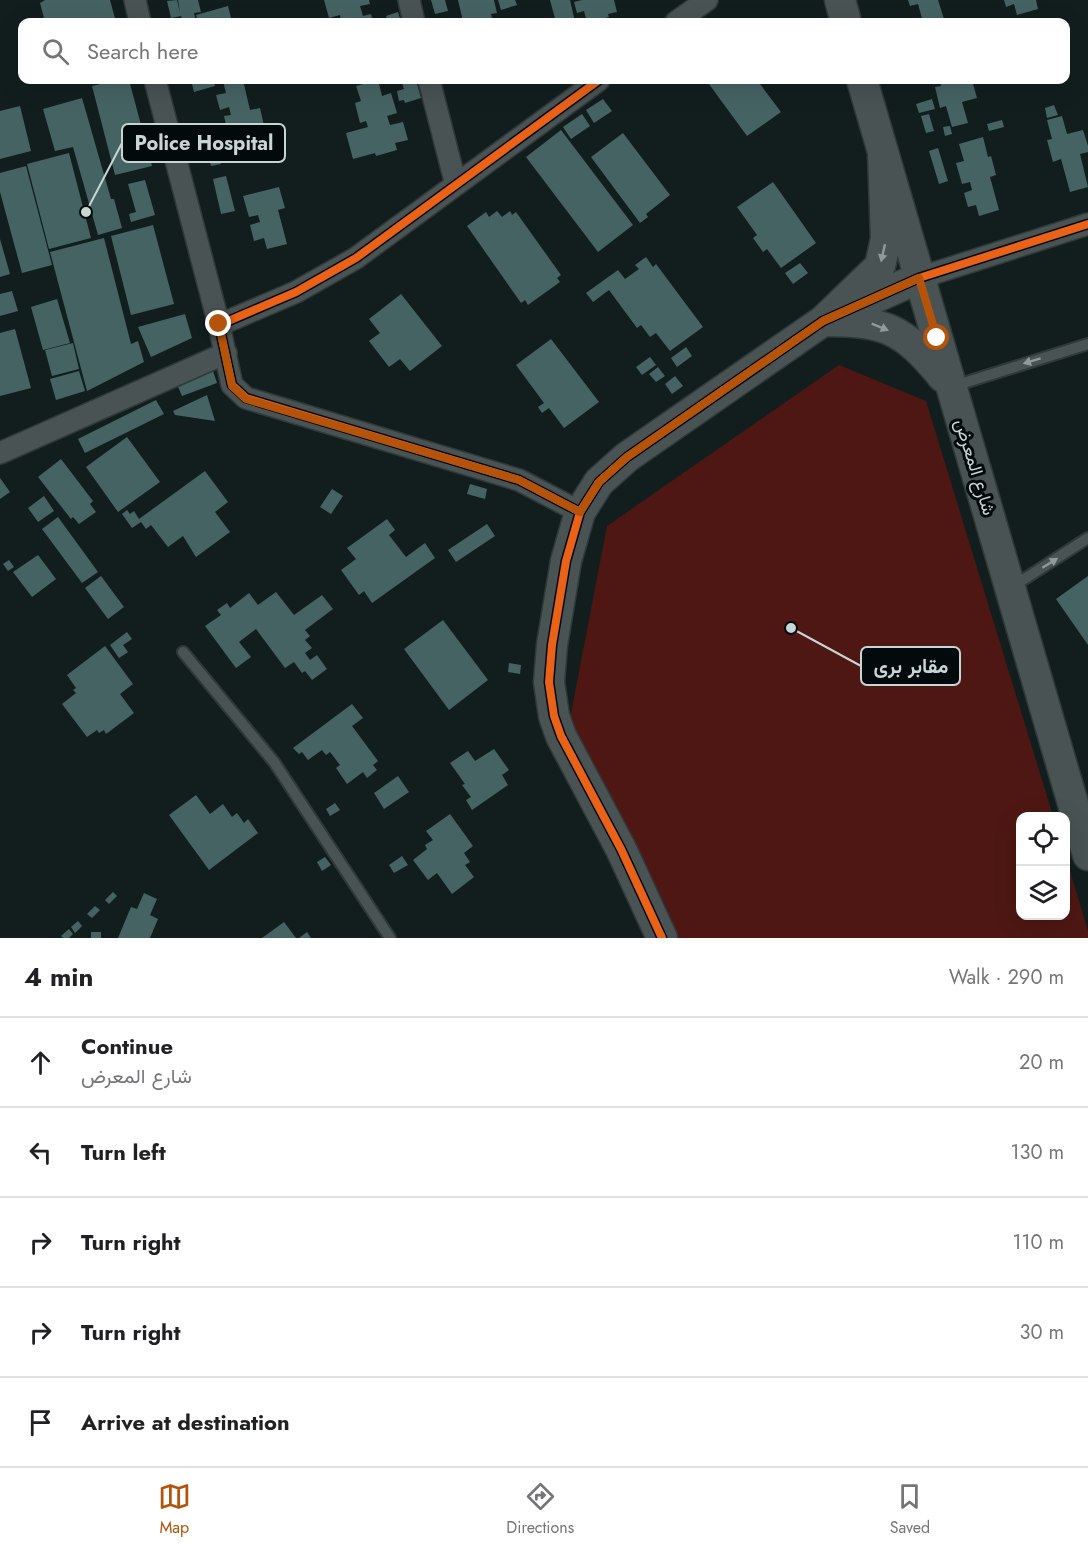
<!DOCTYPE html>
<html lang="en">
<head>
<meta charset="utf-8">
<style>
	:root { --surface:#fff; --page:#f6f6f6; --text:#202124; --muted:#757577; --line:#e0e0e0; --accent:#b45309 }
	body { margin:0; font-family:Jost,Vazirmatn,sans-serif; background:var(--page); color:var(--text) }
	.controls { position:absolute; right:18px; bottom:18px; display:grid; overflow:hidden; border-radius:12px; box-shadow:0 6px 24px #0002 }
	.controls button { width:54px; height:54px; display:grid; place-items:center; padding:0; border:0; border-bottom:2px solid var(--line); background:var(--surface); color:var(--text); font:30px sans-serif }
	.stop { position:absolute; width:18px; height:18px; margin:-14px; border:4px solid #b45309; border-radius:50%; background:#fff }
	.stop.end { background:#b45309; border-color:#fff; box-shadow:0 2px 6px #0008 }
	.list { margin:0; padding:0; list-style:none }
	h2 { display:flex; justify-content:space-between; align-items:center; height:78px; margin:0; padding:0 24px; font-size:26px }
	h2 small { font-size:20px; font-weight:400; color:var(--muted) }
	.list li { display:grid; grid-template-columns:39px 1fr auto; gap:18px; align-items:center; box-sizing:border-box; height:90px; padding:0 24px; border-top:2px solid var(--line) }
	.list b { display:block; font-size:22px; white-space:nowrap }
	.list p { margin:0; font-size:20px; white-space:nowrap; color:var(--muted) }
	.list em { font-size:20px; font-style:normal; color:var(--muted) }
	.icon { flex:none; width:33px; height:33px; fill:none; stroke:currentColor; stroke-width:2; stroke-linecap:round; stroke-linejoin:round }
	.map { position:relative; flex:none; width:1088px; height:938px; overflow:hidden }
	.search { position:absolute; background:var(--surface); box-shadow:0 6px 24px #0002; left:18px; right:18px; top:18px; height:66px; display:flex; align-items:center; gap:15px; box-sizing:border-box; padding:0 21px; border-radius:12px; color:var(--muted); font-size:22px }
	.sheet { height:528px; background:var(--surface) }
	nav { display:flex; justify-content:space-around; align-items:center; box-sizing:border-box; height:84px; border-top:2px solid var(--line); background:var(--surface); font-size:16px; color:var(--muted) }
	nav a { display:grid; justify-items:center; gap:3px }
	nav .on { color:var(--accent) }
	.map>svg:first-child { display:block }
</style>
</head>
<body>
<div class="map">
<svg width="1088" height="938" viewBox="0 0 1088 938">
	<rect width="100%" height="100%" fill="#121e1e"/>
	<path fill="#4e1713" d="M839 365 926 401 1053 816H1020V915H1066V857L1088 931V938H676L568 729 607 526Z"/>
	<path fill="#466363" d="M45 0H110L116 22H45L40 3Z
		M177 0 180 13 178 0H198L201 12 194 13 196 22H183L181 16 171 18 167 1Z
		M324 0H369L370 4 360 6 363 16 371 14 373 22H341L340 15 329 18Z
		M431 0H445L448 11 435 14Z
		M458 0H494L497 13 491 14 493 22H471L470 19 463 21Z
		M498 0H515L517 5 501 10Z
		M550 0H570L575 22H556Z
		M582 0H614L617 12 608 14 609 17 587 22 584 11 577 13 574 2Z
		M908 0H938L945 22H923L918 4 910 6Z
		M1004 0H1036L1038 9 1017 15 1014 4 1006 7Z
		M228 6 232 22H198L196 15Z
		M398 12 401 22H388L386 16Z
		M118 80H129L152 166 115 175 92 86Z
		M191 80H213L215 86 194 92Z
		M228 80H243L250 110 260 108 265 130 229 138 224 116 231 115 229 107 220 110 216 95 226 93 223 81Z
		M378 80 382 96 391 93 397 113 387 116 390 125 403 122 408 140 395 143 397 150 376 156 375 153 353 159 346 133 368 127 366 121 360 123 355 103 361 101 356 86Z
		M401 80H416L421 98 405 103 404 100 399 101 397 91 404 89Z
		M706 80H757L781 112 747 136Z
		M940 80H972L977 98 962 102 968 123 952 127 946 106 940 108 935 87 941 86Z
		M82 98 111 199H114L122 228 98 235 73 147 55 151 43 109Z
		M603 99 612 111 594 123 586 110Z
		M932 99 935 109 919 113 916 104Z
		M1054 105 1058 115 1047 118 1045 108Z
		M20 106 31 151 0 159V111Z
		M582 114 590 126 571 139 563 127Z
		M929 114 934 131 926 133 921 116Z
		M1062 116 1067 134 1083 130 1088 146V152L1080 154 1088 187 1070 192 1061 159 1053 162 1047 140 1052 139 1047 120Z
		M1002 120 1004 127 989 131 987 124Z
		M950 126 952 134 945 136 943 127Z
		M561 130 633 225 598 252 526 157Z
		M623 133 670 195 646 214 648 217 640 223 591 157Z
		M983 137 988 157 991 156 996 175 990 177 999 210 979 216 976 205 968 207 964 193 972 190 970 182 962 184 956 163 964 161 959 144Z
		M217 145 221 164 211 166 206 147Z
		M938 148 948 181 939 184 929 151Z
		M69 153 91 238 49 249 27 164Z
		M26 166 52 265 22 273 0 192V173Z
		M226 176 235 211 221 214 213 179Z
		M145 180 155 215 131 222 129 214 136 212 128 184Z
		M773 182 816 243 781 268 767 249 763 252 753 238 757 235 737 207Z
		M279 187 285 208 278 210 287 244 267 249 264 238 254 241 250 225 260 222 258 215 249 217 243 196Z
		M497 211 502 217 510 211 512 215 516 212 561 275 557 278 560 282 528 305 525 300 521 303 467 226 486 212 489 217Z
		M153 225 174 304 131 315 111 236Z
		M104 238 131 344 138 341 144 362 87 391 50 252Z
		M0 239 10 274 0 277Z
		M646 257 653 267 656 264 703 327 670 351 656 333 650 337 641 325 637 328 609 290 593 302 586 293 618 270 625 279 639 269 635 265Z
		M800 263 808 273 793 284 785 273Z
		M12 291 18 311 0 316V294Z
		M401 294 442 346 410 371 400 359 389 367 369 341 380 333 369 319Z
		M57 299 70 343 43 350 31 307Z
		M185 314 192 338 151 357 138 327Z
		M15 329 31 388 0 396V333Z
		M551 339 599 402 564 428 549 408 542 413 538 407 544 403 516 365Z
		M73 343 79 369 52 376 45 350Z
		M686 347 692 356 677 367 671 358Z
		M650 357 656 365 642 375 636 367Z
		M658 367 665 376 656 382 649 374Z
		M212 368 217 383 182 396 176 382Z
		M79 371 85 391 56 400 50 379Z
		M675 376 683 386 672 394 665 384Z
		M207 395 215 421 175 415 173 411Z
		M156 400 164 414 85 453 78 439Z
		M127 437 160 482 118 512 86 467Z
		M61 459 93 501 90 504 96 512 79 524 73 517 71 519 38 477Z
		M205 471 228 502 215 512 230 532 196 557 183 536 168 547 151 525 146 529 141 522 132 528 122 514 127 510 130 514 134 511 139 519Z
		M0 478 10 492 0 499Z
		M470 484 487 489 485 499 467 494Z
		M332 489 343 496 331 514 320 507Z
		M44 496 54 511 38 522 28 508Z
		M58 517 98 572 82 583 42 529Z
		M387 519 395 530 389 535 406 557 425 543 435 558 372 603 364 591 359 595 341 570 356 559 347 548Z
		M487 524 495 536 456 562 448 550Z
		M38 555 56 579 32 597 13 572Z
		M9 560 14 567 8 571 3 564Z
		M101 576 124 607 108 619 85 588Z
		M1088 576V645L1056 599Z
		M276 592 294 615 322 595 333 609 305 630 310 636 305 640 312 648 305 653 310 660 317 655 327 669 312 680 305 671 302 673 294 662 285 668 256 629 239 642 251 657 236 668 205 626 221 615 217 610 227 603 230 608 249 593 258 605Z
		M443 620 488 680 449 710 404 649Z
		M127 632 132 639 123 645 128 652 119 658 110 645Z
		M105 646 133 684 120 694 134 713 106 734 104 730 99 733 97 730 87 737 62 704 76 693 73 690 76 688 67 675Z
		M509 663 521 665 520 674 508 672Z
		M352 704 363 718 352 726 378 761 373 765 377 770 367 778 363 772 347 784 336 768 340 765 330 752 326 755 322 750 308 760 302 752 299 754 293 748Z
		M494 749 509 770 502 775 508 785 472 810 466 800 471 797 462 785 465 784 450 763 468 751 475 761Z
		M398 776 409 792 384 809 374 793Z
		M196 795 210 814 223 804 232 817 237 813 244 823 248 819 258 833 209 870 169 815Z
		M335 803 340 810 330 816 326 809Z
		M450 814 473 846 464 853 470 862 465 865 474 877 452 894 437 873 428 880 413 860 427 849 425 845 433 840 426 831Z
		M402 856 408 865 394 873 389 865Z
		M325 857 331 865 322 871 317 862Z
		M113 892 117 896 109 904 105 900Z
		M144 893 157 899 150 915 158 919 150 938H118L131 907 137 909Z
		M95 906 100 910 92 918 87 914Z
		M78 921 82 926 75 933 71 927Z
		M284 922 296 938H262Z
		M69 929 73 934 69 938H63L61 936Z
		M91 932H101V938H91Z
		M307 932 311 938H299Z"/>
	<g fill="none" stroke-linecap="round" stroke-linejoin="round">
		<g stroke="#303939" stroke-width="14">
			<path id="lane" d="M954 386 1088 344
				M1012 587 1088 538
				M183 652 274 762 390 938"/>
		</g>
		<g stroke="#303939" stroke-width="24">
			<path id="street" d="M135 0 140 22
				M409 0 414 22
				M676 22 707 0
				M155 80 219 325
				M429 80 456 185
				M919 278 1088 224
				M0 453 226 353
				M580 512 519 480 246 398 232 385 219 325 296 292 356 258 599 80"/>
		</g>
		<g stroke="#303939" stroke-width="33">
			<path id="secondary" d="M840 0 846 22
				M862 80 1088 855
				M845 311 919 278
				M823 321C885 321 903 328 943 377
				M662 938 621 849 561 736 554 716 549 682 552 645 566 561 580 512 599 482 627 457 823 321 880 266 886 239 883 153"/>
		</g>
		<use href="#lane" stroke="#495353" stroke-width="10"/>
		<use href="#street" stroke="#495353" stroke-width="21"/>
		<use href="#secondary" stroke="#495353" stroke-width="30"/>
		<g stroke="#030a0b" stroke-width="11">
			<path id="cycleway" d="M580 512 519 480 246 398 232 385 219 325 296 292 356 258 599 80
				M662 938 621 849 561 736 554 716 549 682 552 645 566 561 580 512 599 482 627 457 823 321 919 278 1088 224"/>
		</g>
		<use href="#cycleway" stroke="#ea6118" stroke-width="8"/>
	</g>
	<defs><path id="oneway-solid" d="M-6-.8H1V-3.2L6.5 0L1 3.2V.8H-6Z" transform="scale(1.5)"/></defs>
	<g fill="#8f9a9a">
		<use href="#oneway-solid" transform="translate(883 253) rotate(103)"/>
		<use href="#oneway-solid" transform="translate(880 327) rotate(22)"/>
		<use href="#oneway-solid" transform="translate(1032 361) rotate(163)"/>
		<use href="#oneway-solid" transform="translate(1050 563) rotate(-32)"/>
	</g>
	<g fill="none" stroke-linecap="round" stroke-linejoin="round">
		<path stroke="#b45309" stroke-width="8" d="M219 324 232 386 246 399 519 480 580 512 599 482 627 457 823 321 919 278 937 338"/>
	</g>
	<g text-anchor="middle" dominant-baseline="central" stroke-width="6" stroke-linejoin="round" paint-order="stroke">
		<g font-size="18" fill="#c8d5d5" stroke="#030a0b">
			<text transform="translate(975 467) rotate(73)">شارع المعرض</text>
		</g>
	</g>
	<path fill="none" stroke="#c8d5d5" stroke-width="2" d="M86 212L122 143M791 628L861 666"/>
	<g fill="#c8d5d5" stroke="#030a0b" stroke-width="2">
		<circle cx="86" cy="212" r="6"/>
		<circle cx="791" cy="628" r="6"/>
	</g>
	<g fill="#030a0b" stroke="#c8d5d5" stroke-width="2">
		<rect x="122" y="124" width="163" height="38" rx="6"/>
		<rect x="861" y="647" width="99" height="38" rx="6"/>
	</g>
	<g font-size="20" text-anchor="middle" font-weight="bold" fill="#c8d5d5">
		<text x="204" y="150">Police Hospital</text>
		<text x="911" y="673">مقابر برى</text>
	</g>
</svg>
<div class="controls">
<button><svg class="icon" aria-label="locate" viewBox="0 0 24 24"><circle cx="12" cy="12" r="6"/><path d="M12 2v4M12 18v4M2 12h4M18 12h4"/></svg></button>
<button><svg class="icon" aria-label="layers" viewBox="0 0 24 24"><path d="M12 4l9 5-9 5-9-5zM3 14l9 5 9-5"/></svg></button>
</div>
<div class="stop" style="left:937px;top:338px"></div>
<div class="stop end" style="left:219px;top:324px"></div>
<div class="search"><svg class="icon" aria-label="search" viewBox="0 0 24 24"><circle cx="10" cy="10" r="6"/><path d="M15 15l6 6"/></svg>Search here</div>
</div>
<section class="sheet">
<h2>4 min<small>Walk · 290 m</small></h2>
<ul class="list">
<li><svg class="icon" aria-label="ahead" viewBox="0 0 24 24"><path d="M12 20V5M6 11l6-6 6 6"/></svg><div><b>Continue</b><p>شارع المعرض</p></div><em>20 m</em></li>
<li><svg class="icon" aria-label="left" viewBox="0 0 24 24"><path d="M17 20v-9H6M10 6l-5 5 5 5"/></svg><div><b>Turn left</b></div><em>130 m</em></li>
<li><svg class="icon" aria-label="right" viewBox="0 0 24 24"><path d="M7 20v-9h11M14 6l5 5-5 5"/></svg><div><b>Turn right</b></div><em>110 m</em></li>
<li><svg class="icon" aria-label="right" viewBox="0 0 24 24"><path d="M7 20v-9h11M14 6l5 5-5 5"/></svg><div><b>Turn right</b></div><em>30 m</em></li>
<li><svg class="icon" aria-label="arrive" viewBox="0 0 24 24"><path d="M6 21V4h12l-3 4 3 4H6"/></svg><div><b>Arrive at destination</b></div></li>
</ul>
</section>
<nav>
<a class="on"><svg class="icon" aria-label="map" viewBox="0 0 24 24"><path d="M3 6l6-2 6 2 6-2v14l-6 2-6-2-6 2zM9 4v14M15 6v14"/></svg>Map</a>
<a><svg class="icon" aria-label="directions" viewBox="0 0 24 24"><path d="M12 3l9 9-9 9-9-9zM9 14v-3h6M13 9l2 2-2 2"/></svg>Directions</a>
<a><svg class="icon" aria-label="saved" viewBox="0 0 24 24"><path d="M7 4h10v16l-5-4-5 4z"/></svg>Saved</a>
</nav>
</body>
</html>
